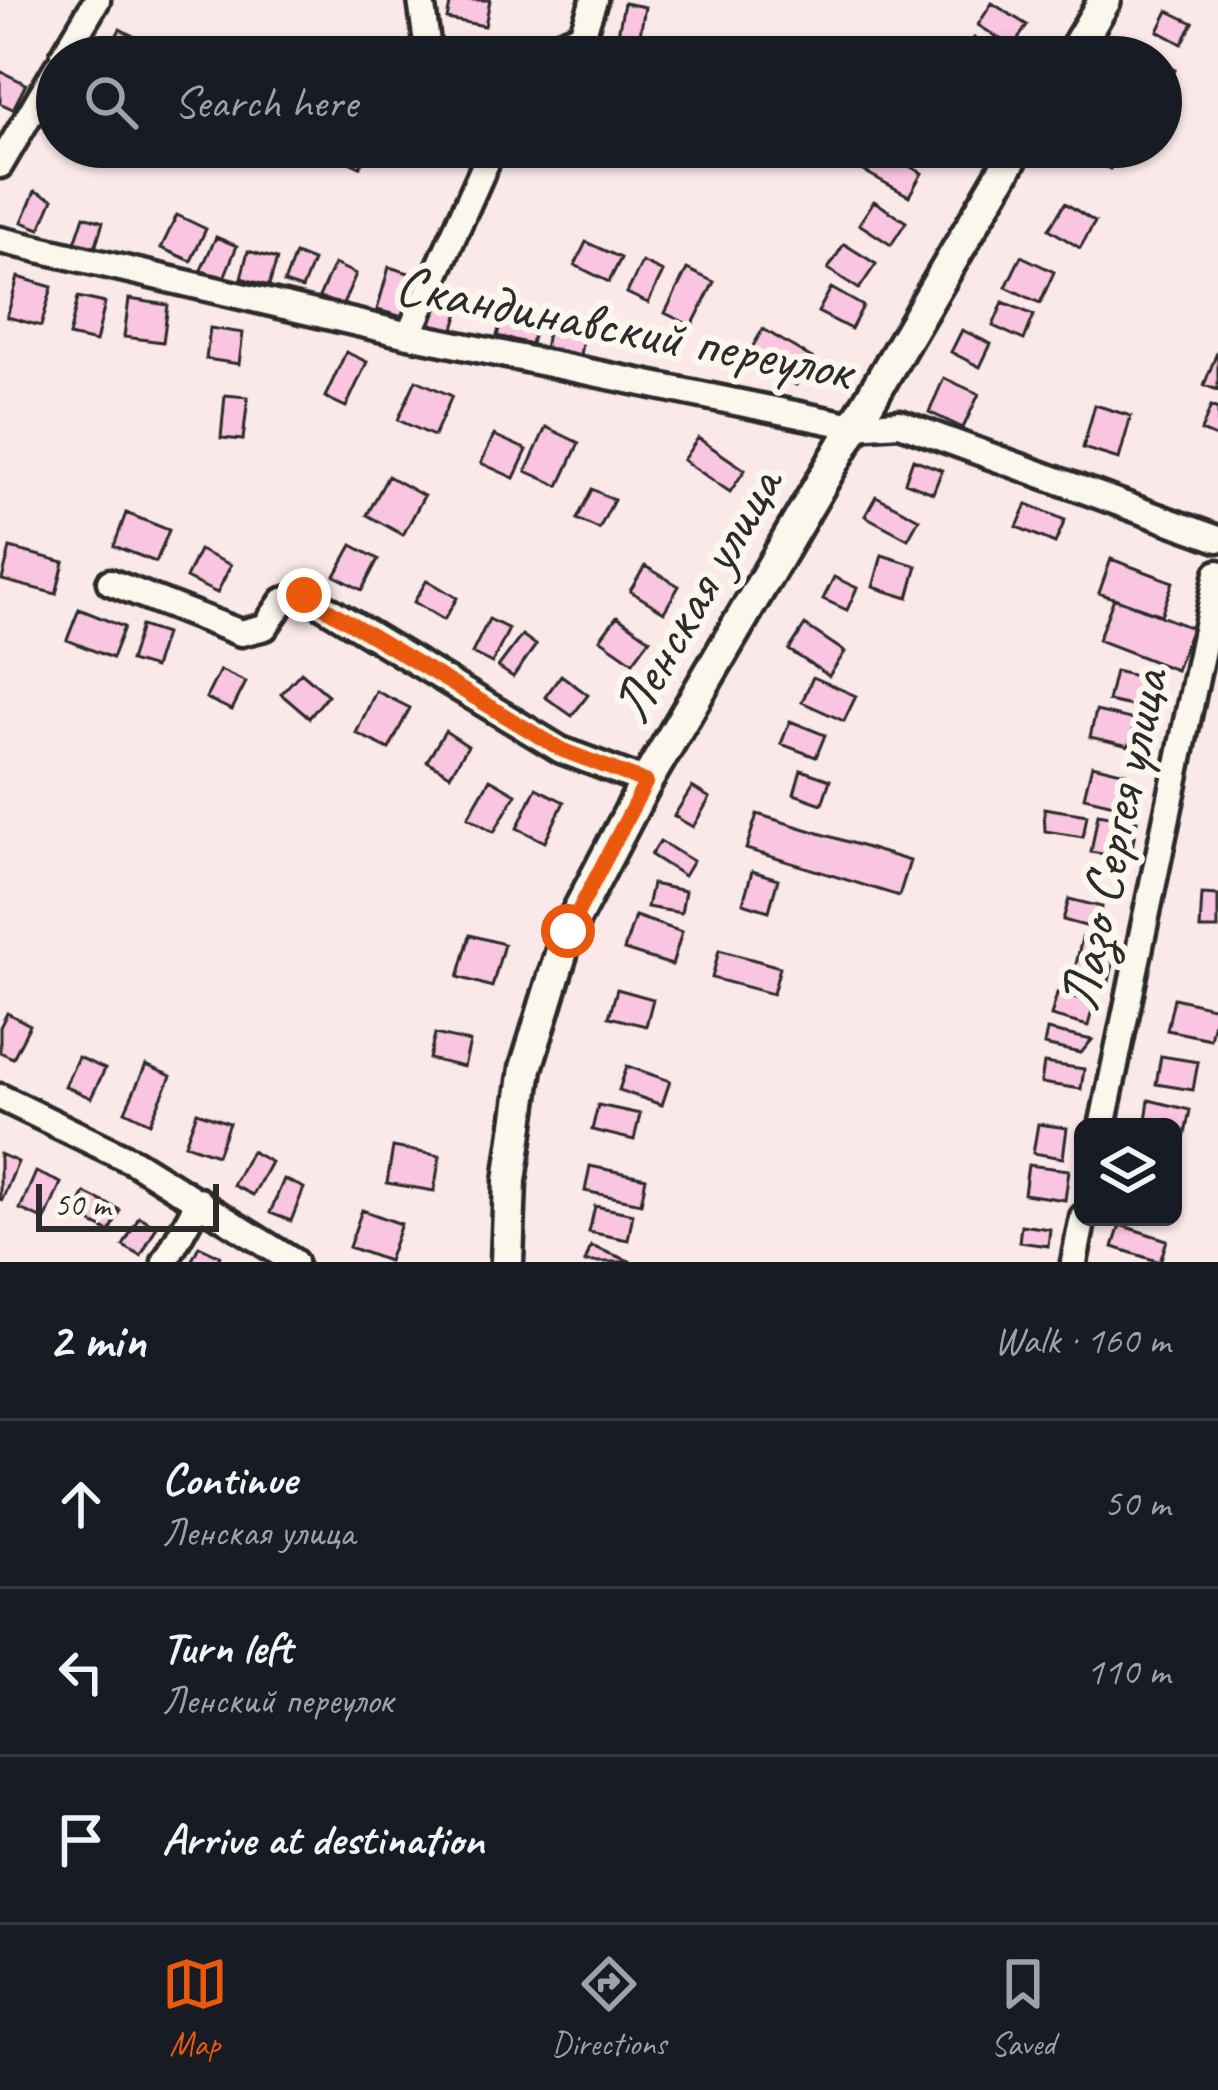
<!DOCTYPE html>
<html lang="en">
<head>
<meta charset="utf-8">
<style>
	:root { --surface:#171b24; --page:#242831; --text:#f1f3f6; --muted:#9ea1a6; --line:#363941; --accent:#ea580c }
	body { margin:0; font-family:Caveat,sans-serif; background:var(--page); color:var(--text) }
	.controls { position:absolute; right:36px; bottom:36px; display:grid; overflow:hidden; border-radius:18px; box-shadow:0 3px 9px #0004 }
	.controls button { width:108px; height:108px; display:grid; place-items:center; padding:0; border:0; border-bottom:3px solid var(--line); background:var(--surface); color:var(--text); font:60px sans-serif }
	.scale { position:absolute; left:36px; bottom:30px; width:183px; box-sizing:border-box; padding-left:12px; border:6px solid #2b2b2b; border-top:0; font-size:33px; line-height:42px; white-space:nowrap; color:#2b2b2b; -webkit-text-stroke:9px #fbf7ec; paint-order:stroke }
	.stop { position:absolute; width:36px; height:36px; margin:-27px; border:9px solid #ea580c; border-radius:50%; background:#fff }
	.stop.end { background:#ea580c; border-color:#fff; box-shadow:0 3px 12px #0008 }
	.list { margin:0; padding:0; list-style:none }
	h2 { display:flex; justify-content:space-between; align-items:center; height:156px; margin:0; padding:0 48px; font-size:51px }
	h2 small { font-size:39px; font-weight:400; color:var(--muted) }
	.list li { display:grid; grid-template-columns:78px 1fr auto; gap:36px; align-items:center; box-sizing:border-box; height:168px; padding:0 48px; border-top:3px solid var(--line) }
	.list b { display:block; font-size:45px; white-space:nowrap }
	.list p { margin:0; font-size:39px; white-space:nowrap; color:var(--muted) }
	.list em { font-size:39px; font-style:normal; color:var(--muted) }
	.icon { flex:none; width:66px; height:66px; fill:none; stroke:currentColor; stroke-width:2; stroke-linecap:round; stroke-linejoin:round }
	.map { position:relative; flex:none; width:1218px; height:1262px; overflow:hidden }
	.search { position:absolute; background:var(--surface); box-shadow:0 3px 9px #0004; left:36px; right:36px; top:36px; height:132px; display:flex; align-items:center; gap:30px; box-sizing:border-box; padding:0 42px; border-radius:66px; color:var(--muted); font-size:45px }
	.sheet { height:660px; background:var(--surface) }
	nav { display:flex; justify-content:space-around; align-items:center; box-sizing:border-box; height:168px; border-top:3px solid var(--line); background:var(--surface); font-size:33px; color:var(--muted) }
	nav a { display:grid; justify-items:center; gap:6px }
	nav .on { color:var(--accent) }
	.map>svg:first-child { display:block }
</style>
</head>
<body>
<div class="map">
<svg width="1218" height="1262" viewBox="0 0 1218 1262">
	<rect width="100%" height="100%" fill="#fbe8e8"/>
	<filter id="ink" filterUnits="userSpaceOnUse"><feTurbulence type="fractalNoise" baseFrequency=".00833" numOctaves="2"/><feDisplacementMap in="SourceGraphic" scale="24" xChannelSelector="R" yChannelSelector="G"/><feConvolveMatrix kernelMatrix="1 2 1 2 8 2 1 2 1" color-interpolation-filters="sRGB"/></filter>
	<g filter="url(#ink)">
		<path fill="#fac5e0" stroke="#2b2b2b" stroke-width="3" d="M451 0H490L485 26 447 19Z
			M624 3 645 7 636 57 614 55Z
			M992 3 1027 25 1013 47 978 25Z
			M1168 11 1193 23 1182 44 1158 31Z
			M120 29 156 48 152 57 106 56Z
			M974 38 1002 57H961Z
			M1161 62 1175 70 1161 96Z
			M0 71 26 84 13 109 0 103Z
			M72 147H110L105 160Z
			M335 147H369L360 167 332 154Z
			M860 147H875L922 173 909 196 851 164Z
			M907 147H943L935 162Z
			M1084 147H1122L1110 169 1080 153Z
			M35 191 53 199 40 229 22 222Z
			M874 201 906 222 891 245 859 224Z
			M1065 203 1095 222 1080 248 1049 229Z
			M177 215 206 229 191 261 161 248Z
			M84 216 103 222 93 255 73 249Z
			M216 237 237 246 223 280 201 270Z
			M586 242 621 258 609 282 575 265Z
			M844 244 876 264 859 289 828 269Z
			M248 251 277 259 269 286 241 278Z
			M295 254 313 261 302 289 284 283Z
			M1021 256 1054 272 1040 303 1006 287Z
			M642 262 663 272 648 303 627 293Z
			M334 264 356 274 342 306 319 297Z
			M389 267 419 276 407 318 377 310Z
			M687 269 714 282 692 326 665 313Z
			M18 277 52 287 41 326 7 317Z
			M831 288 863 306 851 329 818 312Z
			M78 297 105 303 96 342 69 336Z
			M129 299 168 305 163 342 124 337Z
			M433 301 460 309 452 335 425 327Z
			M1003 302 1034 315 1024 340 993 326Z
			M505 306 538 315 531 344 497 336Z
			M549 321 585 327 580 355 544 349Z
			M210 328 243 333 239 364 206 359Z
			M763 329 812 358 796 385 747 356Z
			M962 330 991 344 980 367 951 352Z
			M1218 350V390L1204 385Z
			M346 352 367 362 346 407 325 397Z
			M944 378 979 394 963 428 929 412Z
			M416 380 452 396 434 436 398 420Z
			M225 395 248 397 243 440 221 438Z
			M1095 405 1131 416 1119 459 1083 448Z
			M1211 406 1218 409V438L1201 431Z
			M546 427 579 443 559 486 526 471Z
			M494 435 527 450 514 478 481 463Z
			M698 438 745 470 730 492 683 460Z
			M913 459 942 470 933 493 905 482Z
			M388 476 424 496 403 535 367 515Z
			M592 489 614 500 599 529 577 519Z
			M876 496 919 519 908 539 865 516Z
			M1027 504 1065 520 1055 543 1017 527Z
			M126 513 169 530 156 562 114 546Z
			M352 545 378 559 362 590 335 576Z
			M10 548 64 562 56 594 2 580Z
			M199 550 231 565 217 593 186 578Z
			M882 555 917 566 908 598 873 587Z
			M1111 559 1173 582 1161 615 1099 593Z
			M645 566 679 586 664 612 630 591Z
			M834 577 857 588 847 610 823 599Z
			M427 580 457 598 444 620 414 602Z
			M1114 598 1192 628 1176 670 1098 640Z
			M79 609 124 627 112 658 67 640Z
			M617 616 650 639 633 662 600 639Z
			M489 619 509 629 492 663 472 653Z
			M805 625 845 652 829 676 789 650Z
			M141 626 165 634 154 668 130 661Z
			M522 635 536 645 513 677 498 667Z
			M220 670 246 682 232 710 206 698Z
			M1115 671 1157 681 1150 710 1108 701Z
			M301 672 328 695 309 718 281 694Z
			M561 675 588 695 572 716 545 697Z
			M813 677 856 696 844 721 802 702Z
			M376 691 410 708 389 749 356 733Z
			M1096 711 1135 720 1129 746 1090 737Z
			M790 721 825 735 816 757 781 744Z
			M445 731 468 746 450 775 427 761Z
			M1092 765 1126 773 1118 805 1084 797Z
			M801 770 830 780 822 804 794 794Z
			M490 779 516 794 494 832 468 817Z
			M692 787 710 798 693 827 674 816Z
			M536 788 564 802 545 842 517 828Z
			M1044 808 1087 815 1083 837 1045 831Z
			M757 814 910 861 899 896 746 849Z
			M1098 814 1137 821 1130 859 1091 852Z
			M660 841 693 861 684 876 651 855Z
			M752 871 778 879 769 911 743 903Z
			M652 884 685 891 681 913 647 907Z
			M1202 894 1218 895V929H1200Z
			M1069 899 1102 907 1096 929 1063 920Z
			M635 916 682 932 672 965 624 950Z
			M470 935 504 944 492 987 458 977Z
			M1082 938 1117 946 1107 990 1072 982Z
			M719 950 780 967 773 994 712 978Z
			M617 989 653 999 646 1026 609 1017Z
			M1057 993 1094 1002 1088 1026 1051 1016Z
			M1174 998 1217 1008 1210 1039 1167 1030Z
			M7 1013 30 1025 13 1058 0 1052V1027Z
			M1047 1030 1092 1040 1081 1053 1044 1045Z
			M435 1034 470 1042 464 1067 429 1059Z
			M1161 1056 1198 1062 1193 1090 1156 1084Z
			M78 1057 105 1069 91 1098 65 1086Z
			M1044 1063 1084 1069 1081 1089 1041 1083Z
			M146 1065 171 1076 150 1123 125 1111Z
			M627 1066 670 1081 662 1105 619 1090Z
			M1149 1100 1190 1110 1184 1139 1173 1138V1127H1145Z
			M598 1105 640 1114 634 1140 592 1130Z
			M197 1112 229 1123 217 1155 185 1144Z
			M1038 1124 1067 1128 1063 1158 1033 1153Z
			M393 1147 440 1156 434 1191 387 1183Z
			M251 1151 271 1162 253 1195 233 1185Z
			M0 1154 18 1162 2 1200 0 1199Z
			M1028 1165 1069 1170 1065 1200 1024 1194Z
			M590 1166 646 1178 641 1203 585 1191Z
			M36 1172 61 1183 45 1220 20 1209Z
			M284 1179 304 1188 291 1221 270 1213Z
			M85 1193 120 1210 110 1232 74 1214Z
			M595 1206 633 1214 628 1240 589 1232Z
			M362 1210 401 1224 388 1261 349 1247Z
			M139 1217 157 1226 141 1256 123 1246Z
			M1021 1225 1050 1229 1048 1246 1019 1242Z
			M1120 1225 1167 1240 1160 1262 1113 1247Z
			M199 1246 220 1256 217 1262H191Z
			M591 1246 630 1261V1262H585Z"/>
		<g fill="none" stroke-linecap="round" stroke-linejoin="round">
			<g stroke="#2b2b2b" stroke-width="33">
				<path id="minor" d="M421 0 429 57
					M63 57 97 0
					M534 57 536 53 582 35 594 0
					M0 165 57 68
					M0 240 409 335 853 426 900 423 1218 539
					M409 335 493 147
					M110 582 241 633 265 627 283 601 305 595 561 750 646 782
					M0 1097 134 1162 294 1262
					M1102 1127 1218 573
					M165 1262 199 1201
					M1074 1262 1083 1217"/>
			</g>
			<g stroke="#2b2b2b" stroke-width="39">
				<path id="major" d="M1071 57 1105 0
					M507 1262 510 1181 526 1068 568 931 646 782 1018 147"/>
			</g>
			<use href="#minor" stroke="#fbf7ec" stroke-width="24"/>
			<use href="#major" stroke="#fbf7ec" stroke-width="30"/>
		</g>
	</g>
	<g fill="none" stroke-linecap="round" stroke-linejoin="round" filter="url(#ink)">
		<path stroke="#ea580c" stroke-width="15" d="M304 595 562 750 646 782 568 931"/>
	</g>
	<g text-anchor="middle" dominant-baseline="central" stroke-width="12" stroke-linejoin="round" paint-order="stroke">
		<g font-size="57" fill="#2b2b2b" stroke="#fbf7ec">
			<text transform="translate(624 327) rotate(11)">Скандинавский переулок</text>
			<text transform="translate(696 595) rotate(-60)">Ленская улица</text>
			<text transform="translate(1113 840) rotate(-78)">Лазо Сергея улица</text>
		</g>
	</g>
</svg>
<div class="controls">
<button><svg class="icon" aria-label="layers" viewBox="0 0 24 24"><path d="M12 4l9 5-9 5-9-5zM3 14l9 5 9-5"/></svg></button>
</div>
<div class="scale">50 m</div>
<div class="stop" style="left:568px;top:931px"></div>
<div class="stop end" style="left:304px;top:595px"></div>
<div class="search"><svg class="icon" aria-label="search" viewBox="0 0 24 24"><circle cx="10" cy="10" r="6"/><path d="M15 15l6 6"/></svg>Search here</div>
</div>
<section class="sheet">
<h2>2 min<small>Walk · 160 m</small></h2>
<ul class="list">
<li><svg class="icon" aria-label="ahead" viewBox="0 0 24 24"><path d="M12 20V5M6 11l6-6 6 6"/></svg><div><b>Continue</b><p>Ленская улица</p></div><em>50 m</em></li>
<li><svg class="icon" aria-label="left" viewBox="0 0 24 24"><path d="M17 20v-9H6M10 6l-5 5 5 5"/></svg><div><b>Turn left</b><p>Ленский переулок</p></div><em>110 m</em></li>
<li><svg class="icon" aria-label="arrive" viewBox="0 0 24 24"><path d="M6 21V4h12l-3 4 3 4H6"/></svg><div><b>Arrive at destination</b></div></li>
</ul>
</section>
<nav>
<a class="on"><svg class="icon" aria-label="map" viewBox="0 0 24 24"><path d="M3 6l6-2 6 2 6-2v14l-6 2-6-2-6 2zM9 4v14M15 6v14"/></svg>Map</a>
<a><svg class="icon" aria-label="directions" viewBox="0 0 24 24"><path d="M12 3l9 9-9 9-9-9zM9 14v-3h6M13 9l2 2-2 2"/></svg>Directions</a>
<a><svg class="icon" aria-label="saved" viewBox="0 0 24 24"><path d="M7 4h10v16l-5-4-5 4z"/></svg>Saved</a>
</nav>
</body>
</html>
